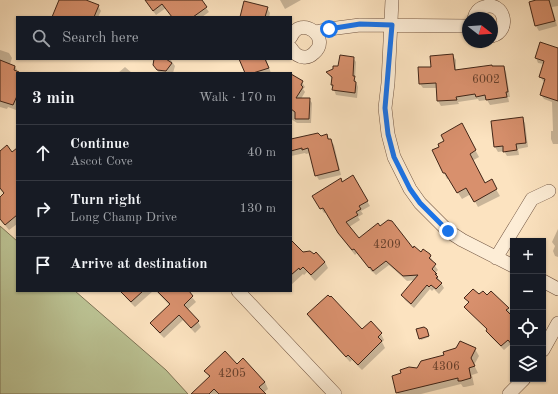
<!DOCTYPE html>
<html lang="en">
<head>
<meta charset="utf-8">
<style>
	:root { --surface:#171b24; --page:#20242c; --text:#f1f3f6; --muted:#9ea1a6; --line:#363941 }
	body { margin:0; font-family:"Old Standard TT",serif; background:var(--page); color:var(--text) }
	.controls { position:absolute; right:12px; bottom:12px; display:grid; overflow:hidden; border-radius:0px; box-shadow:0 1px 3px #0004 }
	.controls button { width:36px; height:36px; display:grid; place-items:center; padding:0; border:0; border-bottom:1px solid var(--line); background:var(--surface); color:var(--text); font:20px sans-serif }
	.compass { position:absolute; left:462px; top:12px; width:36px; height:36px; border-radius:50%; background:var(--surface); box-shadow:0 1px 3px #0004; rotate:107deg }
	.stop { position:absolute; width:12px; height:12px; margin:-9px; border:3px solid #1a73e8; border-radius:50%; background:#fff }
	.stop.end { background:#1a73e8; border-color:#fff; box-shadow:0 1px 4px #0008 }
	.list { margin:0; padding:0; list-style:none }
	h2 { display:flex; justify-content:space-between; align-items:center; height:52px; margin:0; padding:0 16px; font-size:17px }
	h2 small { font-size:13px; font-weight:400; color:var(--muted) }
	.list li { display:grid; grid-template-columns:26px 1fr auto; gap:12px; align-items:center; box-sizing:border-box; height:56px; padding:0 16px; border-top:1px solid var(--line) }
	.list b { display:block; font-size:15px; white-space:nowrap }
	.list p { margin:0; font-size:13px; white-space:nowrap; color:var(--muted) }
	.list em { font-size:13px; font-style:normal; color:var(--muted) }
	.icon { flex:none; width:22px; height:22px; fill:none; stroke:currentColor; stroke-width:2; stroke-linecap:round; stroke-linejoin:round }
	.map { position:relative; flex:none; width:558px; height:394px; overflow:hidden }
	.search { position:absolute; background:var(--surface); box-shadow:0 1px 3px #0004; left:16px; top:16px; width:276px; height:44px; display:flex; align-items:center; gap:10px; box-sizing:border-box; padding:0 14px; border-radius:0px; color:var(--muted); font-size:15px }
	.panel { position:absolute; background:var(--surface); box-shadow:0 1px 3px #0004; left:16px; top:72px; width:276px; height:220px; border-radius:0px }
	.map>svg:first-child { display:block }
</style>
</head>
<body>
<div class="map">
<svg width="558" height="394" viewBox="0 0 558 394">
	<rect width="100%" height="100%" fill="#fce3c0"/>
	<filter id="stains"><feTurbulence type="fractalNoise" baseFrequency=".005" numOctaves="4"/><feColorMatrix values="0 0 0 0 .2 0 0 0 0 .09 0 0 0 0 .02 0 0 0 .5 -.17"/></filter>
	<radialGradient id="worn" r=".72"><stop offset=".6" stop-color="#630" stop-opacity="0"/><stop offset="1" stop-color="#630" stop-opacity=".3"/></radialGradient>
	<path fill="#bcc495" stroke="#7e7456" d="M0 226 17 241V291H75L166 370 188 394H0Z"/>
	<path fill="#0003" d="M60 0H84L98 6 101 11 98 17H54Z
		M145 0H202L201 1 209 12 202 17H173L166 8 156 15Z
		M280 0H301L285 9Z
		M540 0H558V6L552 7 557 26 539 31 536 26 530 3Z
		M267 8 270 13 269 17H241Z
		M558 49V144H553L551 139V131H553L552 102 544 99 541 95 545 82 543 81 540 76 544 64 538 63 536 58Z
		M0 50 9 53 12 58 10 64 15 66 18 72 16 110 8 107 7 109 0 107Z
		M453 56 456 60V71L504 67 506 72 510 97H508L509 102 490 105 487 100 479 101 478 99 458 102 459 104 441 106 438 101 437 88H423L420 84 432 67Z
		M353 58 356 62 355 79 358 87 357 98 336 95 332 85V79L327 72 339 68Z
		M153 59H170L175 66 173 73H159L154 64Z
		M241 59H266L271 73H246Z
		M125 67 132 73H118Z
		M291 75 302 82 305 87 303 89 305 92 301 99H309L312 103 311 123H297L291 119Z
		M522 118 525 123 528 147 518 149 519 155 507 156 504 151 498 152 495 147 492 122Z
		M465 131 479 157 472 161 485 184 491 181 500 196 478 207 471 194 462 199 449 179H447L433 151Z
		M326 135 334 145 341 175 319 180 316 175 310 153 306 154 305 153 291 156V142Z
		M17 149V224L9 230 0 219V198L4 194 0 189V152L12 153Z
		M352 176 370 206 361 211 363 214 358 217 360 220 349 227 359 240 413 249 429 255 433 261 432 262 438 270 435 273 444 288 439 294 434 289 432 291 430 289 414 308 405 300 402 295 415 280 407 281 389 265 376 275 373 272H372L357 253 355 255 342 238 326 212 324 213 313 196 341 179 342 182Z
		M558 229V257L555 256 553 251 555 246 552 242Z
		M291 241 303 254 325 262 328 268 315 281 307 272 304 275 303 274 291 285Z
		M124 291H153L135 307 126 298 122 292Z
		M156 291H187L196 302 187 310 198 322 201 327 195 333 183 320 164 338 155 329 152 323 170 306Z
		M491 293 508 309 511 314 510 315 513 318V344L512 345 511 344 504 350 490 336 487 331 488 330 468 311 466 307 469 303 466 298 479 296 487 297Z
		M308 314 362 331 381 334 384 340 382 342 385 348 362 370 352 360 350 362 312 321Z
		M428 331 429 337 421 340 420 338Z
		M475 349 479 356 474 365 478 373 472 375 474 385 465 387H463L461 384 421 394H398L397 393 417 369 445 356Z
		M237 365 265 382 268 389 263 393 264 394H197L210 378 205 371Z"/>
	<path fill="#d8906d" stroke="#412517" d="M59 0H86L99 5 94 17H52Z
		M145 0H202L207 7 193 17H172L162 4 153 11Z
		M536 0H549L555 21 535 26 529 2Z
		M244 1 268 7 265 17H240Z
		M540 42 558 48V101L540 95 545 79 539 77 544 61 535 58Z
		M453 54 455 70 492 65V66H504L508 92H506L507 97 486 100 485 95 476 97 475 94 456 97 457 100 437 101 436 83 419 84 418 67H431L430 56Z
		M340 55 354 57 353 76H355L354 81 356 82 355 93 332 90 333 85H331L332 77 326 72 333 69V66H338Z
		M154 59H166L172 63 166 71 157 70 153 65Z
		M239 59H265L269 68 253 73H245Z
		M0 60 15 66 14 70 19 72 17 73V96L13 105 0 101Z
		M291 74 303 81 301 85 303 87 296 98H310L309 119H295V112L291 109Z
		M523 117 526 143 516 144 517 150 503 152V146L494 147 491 121Z
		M462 123 476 150 470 154 485 183 492 179 497 189 474 202 466 188 457 193 445 173H443L432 150 439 147 438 144 444 141 441 135Z
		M318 133 321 136 327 134 328 139H331L339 170 315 176 308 148 302 150V148L291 151V139Z
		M7 145 12 152 17 148V215L5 225 0 219V197L4 193 0 188V151Z
		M353 175 368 201 359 206 361 209 356 212 358 215 346 222 359 238 378 223 380 226 388 220 392 221 413 248 414 246 421 252 423 249 430 254 431 256 429 258 436 264 432 269 437 274H435L438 277 436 278 442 283 436 289 431 285 429 287 427 285 411 304 401 295 418 275 403 276 386 261 373 271 370 267 369 268 354 249 352 250 338 233 323 208 320 209 312 196 341 178 342 182Z
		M291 240 303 252 310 251 314 254 316 252 325 262 311 275 303 267 300 270 299 268 291 275Z
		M473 289 479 294 483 291 487 295 491 291 509 308 506 310 513 317V346L508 340 501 346 486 331 487 329 464 307 469 302 464 298Z
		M120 291H143L131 302Z
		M157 291H189L193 296 184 305 199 321 191 328 179 315 160 333 150 323 170 304Z
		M328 295 330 297 331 296 362 329 371 321 382 333 378 337 382 341 358 365 348 355 346 357 307 314Z
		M424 327 427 329 429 336 419 339 416 329Z
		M460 341 476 348 471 358 475 366 469 368 471 378 461 381H458V378L396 393 392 376 401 373 400 370 409 367 417 368 421 361 444 355 443 352 456 348Z
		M225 351 237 364 243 358 265 382 259 387 266 394H219L214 389 209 394H191L210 376 204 371Z"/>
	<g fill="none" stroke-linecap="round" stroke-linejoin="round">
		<g stroke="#705441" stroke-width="14">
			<path id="street" d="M392 0 388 83 385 108 388 134 394 157 410 189 420 203 448 231 462 240 513 266
				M474 18C475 13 479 8 484 7 504 0 512 31 492 36
				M316 32 329 29 360 25 468 26
				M291 37C301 14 332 38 314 53 312 55 309 57 306 57 299 58 294 53 291 48
				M496 258 532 199 549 191
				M543 281 558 289
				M238 291 335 394
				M543 350 558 323
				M509 394 524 379"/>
		</g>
		<use href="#street" stroke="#fdedd6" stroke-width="13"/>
	</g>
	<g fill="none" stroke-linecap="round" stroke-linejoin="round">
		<path stroke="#1a73e8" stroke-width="5" d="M329 29 360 24 392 25 385 108 388 134 394 157 410 189 420 203 448 231"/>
	</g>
	<g text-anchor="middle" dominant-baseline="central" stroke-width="3.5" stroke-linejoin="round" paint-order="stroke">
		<g font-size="12" fill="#67402c">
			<text x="486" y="80">6002</text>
			<text x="387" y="245">4209</text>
			<text x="446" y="367">4306</text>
			<text x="232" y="374">4205</text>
		</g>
	</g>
	<rect width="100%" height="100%" filter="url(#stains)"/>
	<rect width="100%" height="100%" fill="url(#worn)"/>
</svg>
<div class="controls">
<button>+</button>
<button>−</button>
<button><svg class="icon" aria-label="locate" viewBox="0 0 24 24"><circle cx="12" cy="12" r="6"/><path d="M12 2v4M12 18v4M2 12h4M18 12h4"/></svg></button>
<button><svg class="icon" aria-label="layers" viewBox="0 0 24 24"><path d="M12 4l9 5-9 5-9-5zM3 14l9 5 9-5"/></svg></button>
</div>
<svg class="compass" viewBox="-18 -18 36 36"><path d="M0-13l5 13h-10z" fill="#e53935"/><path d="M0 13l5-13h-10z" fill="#9ea1a6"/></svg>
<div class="stop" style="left:329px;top:29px"></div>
<div class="stop end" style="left:448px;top:231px"></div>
<div class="search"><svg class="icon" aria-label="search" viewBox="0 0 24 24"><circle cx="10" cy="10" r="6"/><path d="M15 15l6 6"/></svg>Search here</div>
<section class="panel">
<h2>3 min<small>Walk · 170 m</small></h2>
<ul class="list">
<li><svg class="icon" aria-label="ahead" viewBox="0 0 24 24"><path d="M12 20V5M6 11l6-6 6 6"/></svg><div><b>Continue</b><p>Ascot Cove</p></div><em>40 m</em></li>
<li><svg class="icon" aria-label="right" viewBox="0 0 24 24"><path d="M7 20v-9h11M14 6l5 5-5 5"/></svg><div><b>Turn right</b><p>Long Champ Drive</p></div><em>130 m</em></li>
<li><svg class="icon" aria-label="arrive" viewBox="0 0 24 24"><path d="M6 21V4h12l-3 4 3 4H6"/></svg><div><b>Arrive at destination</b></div></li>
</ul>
</section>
</div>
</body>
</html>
